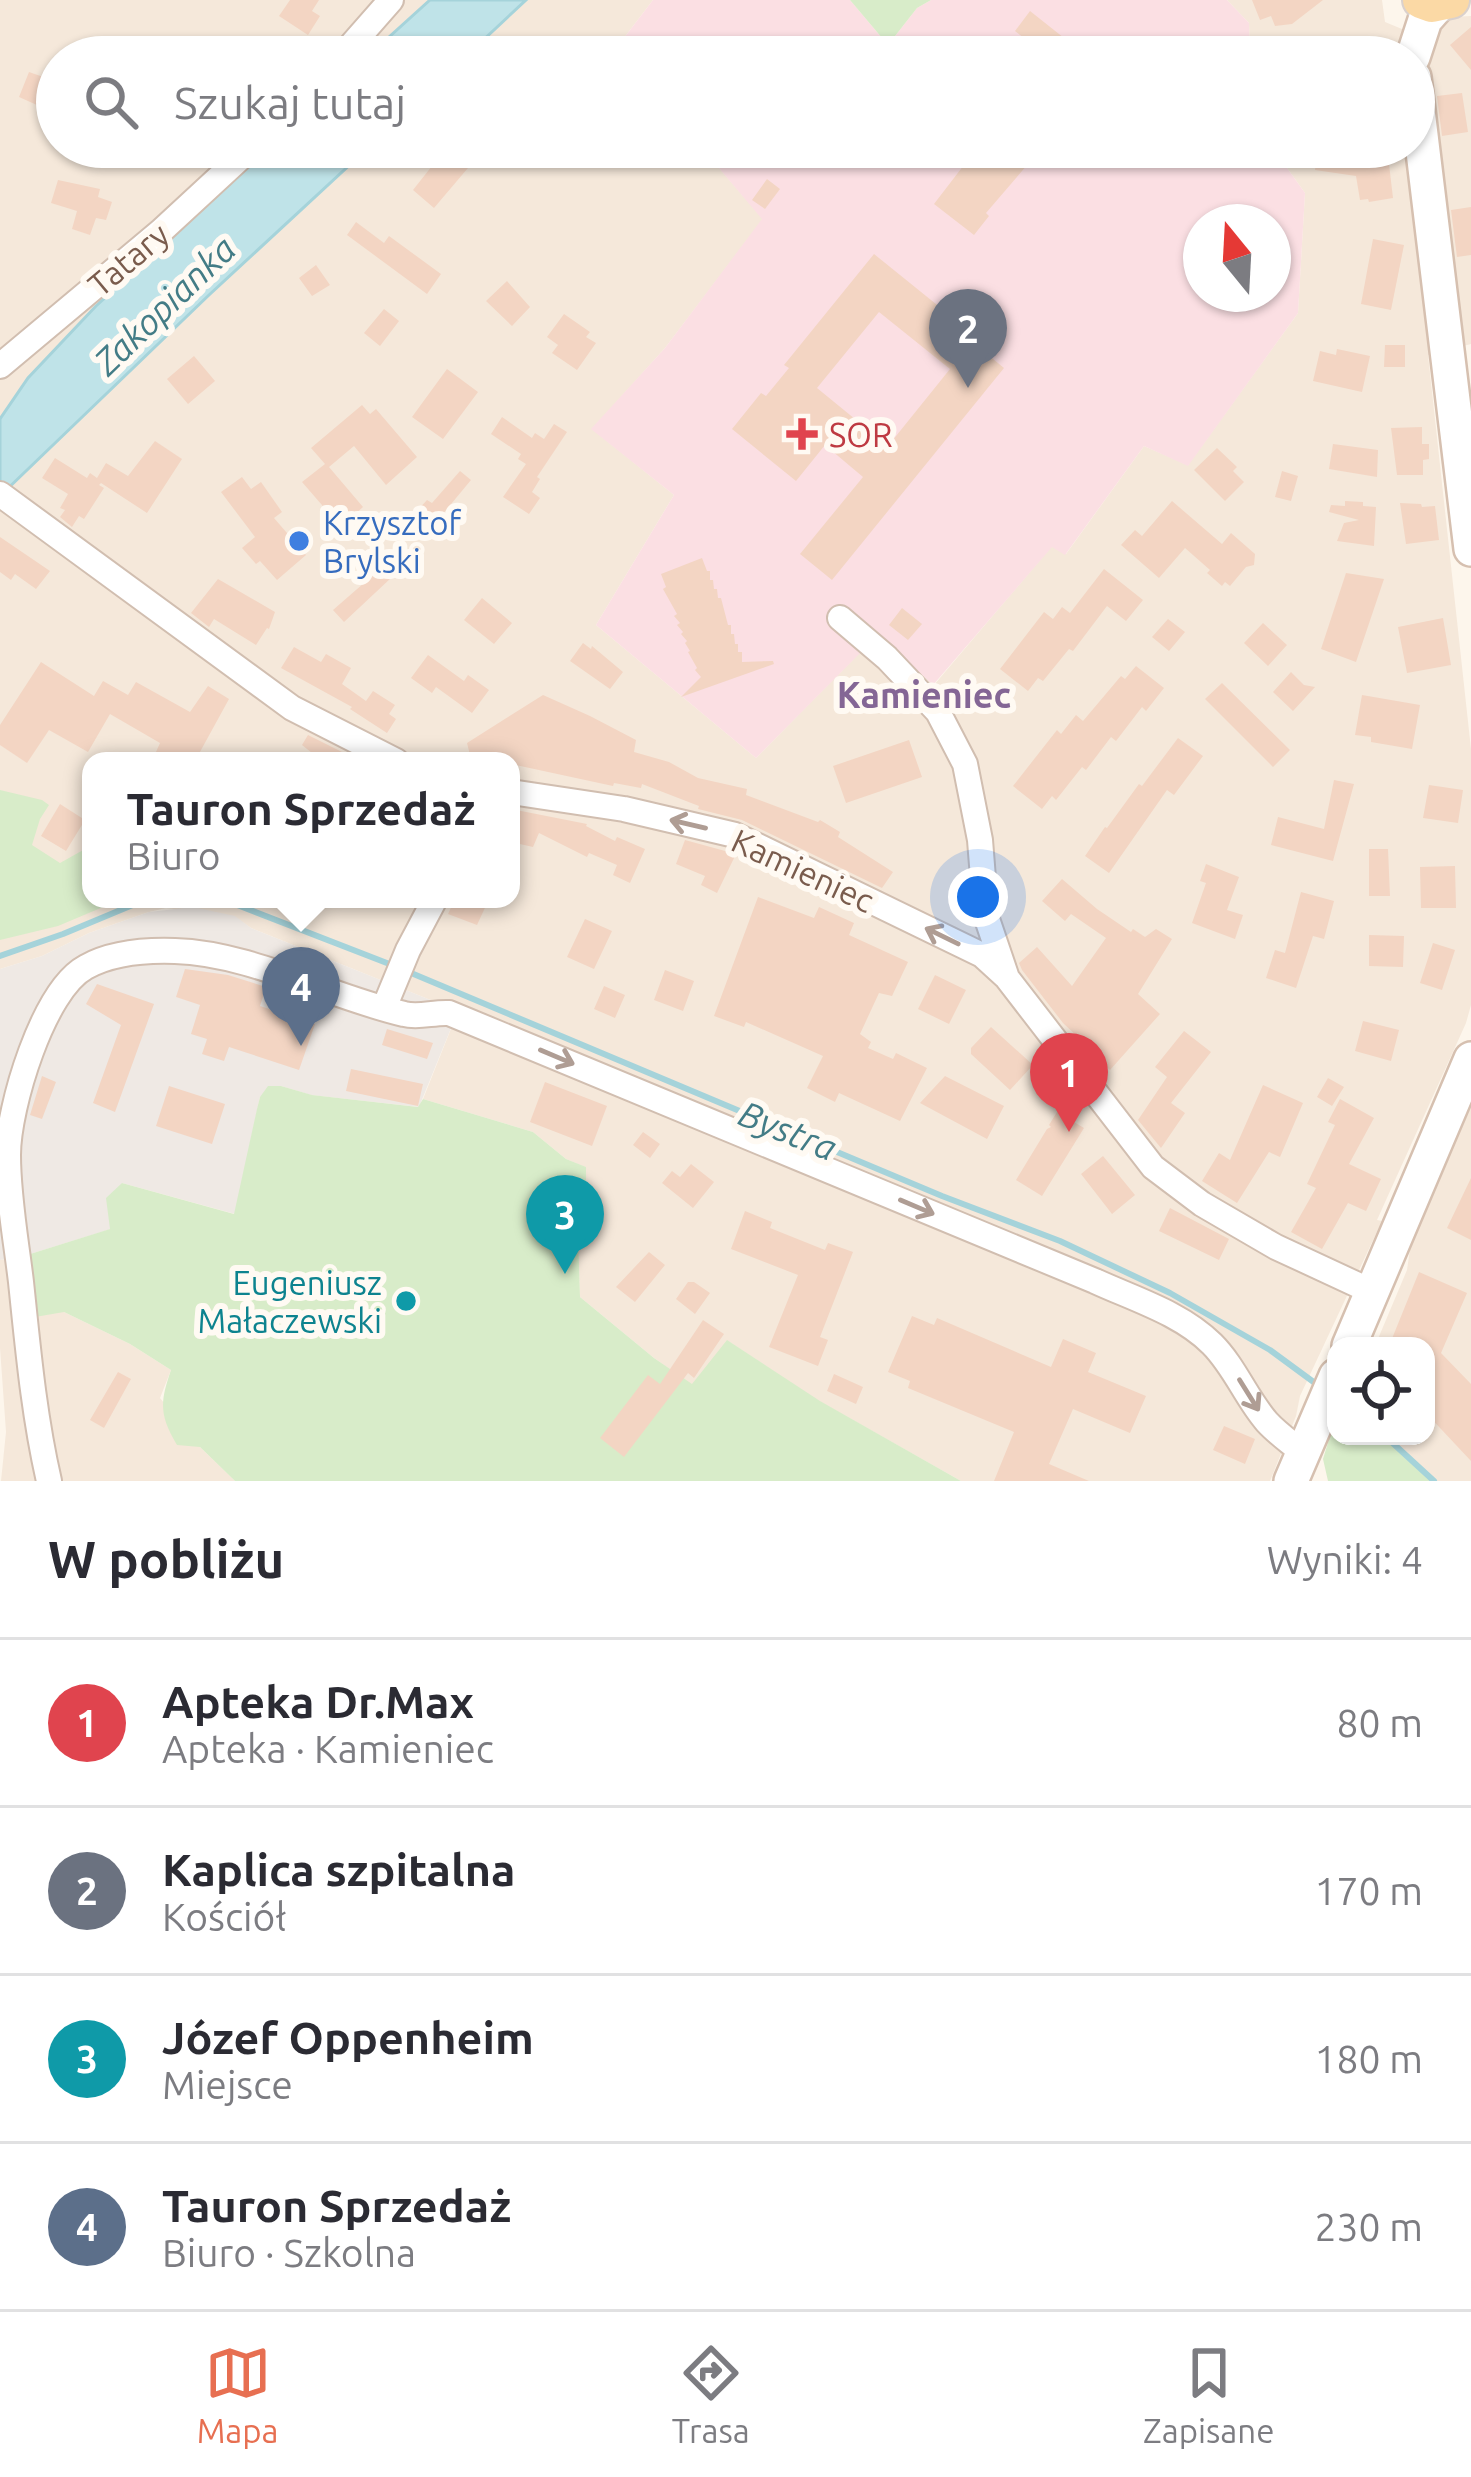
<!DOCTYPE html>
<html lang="pl">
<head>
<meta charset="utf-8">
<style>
	:root { --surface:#fff; --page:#f7f7f7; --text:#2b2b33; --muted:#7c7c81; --line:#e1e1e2; --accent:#e76f51 }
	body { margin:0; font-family:Ubuntu,sans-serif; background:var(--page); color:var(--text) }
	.controls { position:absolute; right:36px; bottom:36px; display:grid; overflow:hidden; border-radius:24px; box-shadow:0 3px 9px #0004 }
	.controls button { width:108px; height:108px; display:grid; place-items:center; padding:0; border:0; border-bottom:3px solid var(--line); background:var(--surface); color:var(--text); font:60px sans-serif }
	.compass { position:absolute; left:1183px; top:204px; width:108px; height:108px; border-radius:50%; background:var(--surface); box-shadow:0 3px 9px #0004; rotate:342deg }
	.you { position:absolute; left:978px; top:897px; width:42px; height:42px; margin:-30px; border:9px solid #fff; border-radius:50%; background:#1a73e8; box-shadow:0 0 0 18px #1a73e833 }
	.badge { display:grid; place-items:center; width:78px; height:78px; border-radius:50%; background:var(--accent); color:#fff; font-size:39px; font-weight:700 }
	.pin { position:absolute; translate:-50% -99px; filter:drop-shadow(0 3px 6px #0008) }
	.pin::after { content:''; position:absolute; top:63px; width:42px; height:36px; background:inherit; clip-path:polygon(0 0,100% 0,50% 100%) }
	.popup { position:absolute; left:82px; top:752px; width:438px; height:156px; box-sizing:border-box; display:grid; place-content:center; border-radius:24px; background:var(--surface); filter:drop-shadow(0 3px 9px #0005); font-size:39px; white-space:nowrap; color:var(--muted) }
	.popup b { font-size:45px; color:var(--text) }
	.popup::after { content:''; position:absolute; left:50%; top:100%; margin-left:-24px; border:24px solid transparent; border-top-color:var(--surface) }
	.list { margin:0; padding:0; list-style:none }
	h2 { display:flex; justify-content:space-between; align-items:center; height:156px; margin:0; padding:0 48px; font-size:51px }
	h2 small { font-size:39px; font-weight:400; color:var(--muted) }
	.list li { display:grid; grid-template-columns:78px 1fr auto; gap:36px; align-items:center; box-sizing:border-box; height:168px; padding:0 48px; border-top:3px solid var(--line) }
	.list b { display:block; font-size:45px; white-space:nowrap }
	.list p { margin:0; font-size:39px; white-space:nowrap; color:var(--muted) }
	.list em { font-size:39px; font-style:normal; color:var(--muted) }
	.icon { flex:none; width:66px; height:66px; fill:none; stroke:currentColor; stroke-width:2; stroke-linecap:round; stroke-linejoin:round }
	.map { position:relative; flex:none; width:1471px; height:1481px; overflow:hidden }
	.search { position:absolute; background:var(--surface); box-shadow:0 3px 9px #0004; left:36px; right:36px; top:36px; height:132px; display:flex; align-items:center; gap:30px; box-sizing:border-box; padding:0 42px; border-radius:66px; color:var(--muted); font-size:45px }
	.sheet { height:828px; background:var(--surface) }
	nav { display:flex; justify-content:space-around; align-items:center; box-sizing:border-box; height:168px; border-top:3px solid var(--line); background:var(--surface); font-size:33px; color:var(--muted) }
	nav a { display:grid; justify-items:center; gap:6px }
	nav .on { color:var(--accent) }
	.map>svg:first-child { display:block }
</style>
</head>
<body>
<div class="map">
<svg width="1471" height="1481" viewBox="0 0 1471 1481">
	<rect width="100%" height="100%" fill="#fdf6ec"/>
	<path fill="#f5e8da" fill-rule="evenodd" d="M0 0H430L367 57H57V147H270L96 306 28 378 0 419Z
		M526 0H653L617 47 625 57H466Z
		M1227 0H1382L1385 22 1431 41 1439 27 1452 17 1471 16V344L1428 355 1471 749V1005L1466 1023 1377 1220 1382 1221 1300 1396 1296 1416 1270 1481H961L819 1401 728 1341 692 1385 654 1358 580 1297 577 1194 586 1190 585 1167 566 1159 533 1132 423 1099 458 1011 251 928 235 917 166 908 149 912 89 933 42 956 0 969V496L209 295 369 147H701L763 219 665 348 592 429 674 495 596 625 756 758 879 633 934 685 1052 546 1066 554 1144 446 1188 465 1298 313 1305 193 1272 147H1414V57H1250L1249 23ZM91 761H511V899H91Z
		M1471 1107V1481H1434L1385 1436H1426V1346H1375L1407 1270 1411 1242Z
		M27 1255 64 1312 130 1344 171 1370 160 1398 200 1447 235 1481H1L6 1432 0 1348V1260Z"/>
	<path fill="#efe9e4" d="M193 907 235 916 251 928 458 1011 419 1107 311 1095 281 1086 260 1097 235 1214 122 1183 111 1229 27 1255 0 1260V969L42 956 89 933 149 912Z"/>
	<path fill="#fbdfe3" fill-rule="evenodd" d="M653 0H850L888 45 917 8 931 0H1227L1249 23 1250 57H625L617 47Z
		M701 147H1272L1305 193 1298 313 1188 466 1144 446 1065 555 1052 547 933 685 879 634 756 758 596 625 674 495 591 429 665 348 762 219ZM1201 222H1273V294H1201Z"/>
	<path fill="#d8ecc9" d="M850 0H931L917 8 888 45Z
		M0 790 42 800 49 805 40 819 32 845 60 863 85 849 91 833V899H122L58 926 0 940Z
		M268 1086H281L312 1095 418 1107 423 1099 533 1132 566 1159 586 1167V1191L577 1195 580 1297 654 1358 692 1384 727 1340 820 1401 961 1481H235L200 1447 177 1445C159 1415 160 1402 171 1370L130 1344 64 1312 35 1317 27 1255 110 1229 106 1198 122 1183 234 1214 257 1109 260 1097Z
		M1336 1416V1436H1385L1434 1481H1328L1323 1459Z"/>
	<path fill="#bfe3e8" stroke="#a5d3da" stroke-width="3" d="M430 0H526L465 57H367Z
		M270 147H369L209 295 0 496V419L28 378 96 306Z"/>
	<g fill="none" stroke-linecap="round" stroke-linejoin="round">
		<path stroke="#a5d3da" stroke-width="6" d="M222 899 392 965
			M0 956 63 934 135 904 161 899
			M404 970 942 1196 1060 1241 1170 1293 1270 1350 1319 1386
			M1385 1436 1434 1481"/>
	</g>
	<path fill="#f3d5c3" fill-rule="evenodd" d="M290 0H319L312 11 320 16 308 35 279 16Z
		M1252 0H1323L1292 24 1275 26 1271 16 1260 20Z
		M1030 11 1088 57H1011L1025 39 1015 31Z
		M1471 27V70L1450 45Z
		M56 62H57V114L19 97 29 72 49 79Z
		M1462 93 1468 132 1442 136 1437 96Z
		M447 147H471L479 155 434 208 413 190Z
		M949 147H1007L1028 164 986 213 989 216 974 235 934 204 967 161Z
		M1318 147 1354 149 1387 147 1393 198 1369 202 1368 199 1360 200 1356 176 1315 170Z
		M767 179 780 189 765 209 752 200Z
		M58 180 100 189 98 197 112 202 106 220 96 218 90 235 72 229 77 211 51 203Z
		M1471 207V255L1457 257 1451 210Z
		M356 222 384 243 389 236 441 274 427 294 347 235Z
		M1373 239 1404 245 1391 310 1361 304Z
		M874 254 957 321 953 326 1004 368 832 580 800 554 863 477 825 445 796 481 732 429 761 393 766 396 789 368 784 365ZM879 312 950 369 888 446 817 388Z
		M316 265 330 285 312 296 299 278Z
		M507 281 530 307 512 326 486 301Z
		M384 309 399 321 380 346 364 333Z
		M564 314 590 332 586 337 596 343 577 370 552 353 558 345 547 337Z
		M1385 345H1405V367H1384Z
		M1337 349 1370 356 1362 392 1313 381 1320 351 1336 355Z
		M194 356 215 381 188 404 167 379Z
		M447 369 478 392 443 439 412 417Z
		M362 405 370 414 376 409 417 457 386 485 354 446 329 467 363 507 341 527 302 482 325 464 311 448Z
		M502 417 532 438 535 433 544 439 554 424 567 432 537 477 540 479 532 492 540 498 529 514 503 497 526 464 518 459 521 454 491 434Z
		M1422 427V444H1429V459L1423 460V475H1397L1391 428Z
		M155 441 182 459 147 513 101 483 99 485 104 488 84 519 79 516 72 527 60 517 65 510 60 508 68 494 42 478 55 458 87 478 90 473 97 478 106 463 128 476Z
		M1333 444 1378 450 1377 477 1329 469Z
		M1217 448 1237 467 1233 471 1244 482 1225 501 1194 470Z
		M460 471 471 480 422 539 410 529 420 518 415 513 427 500 432 503Z
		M1282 471 1298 476 1291 501 1275 497Z
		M242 477 251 489 261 482 282 512 274 518 306 555 277 580 260 561 256 564 242 548 255 537 221 492Z
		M1172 501 1222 544 1231 533 1255 554 1254 565 1246 567 1230 586 1225 582 1222 586 1207 573 1210 570 1185 548 1159 578 1121 545 1135 530 1142 536Z
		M1345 501 1363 502V506L1376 507 1374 546 1337 541 1344 523 1359 520 1329 512 1331 505 1345 506Z
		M1400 503 1421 504 1422 507 1435 506 1439 540 1406 544Z
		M0 537 50 571 36 589 15 574 11 580 0 572Z
		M382 554 395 569 388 575 391 578 344 622 333 610 364 583 360 579 364 575 362 572Z
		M702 558 707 571H710V580H713L714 589H717L718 598H721L728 625H731V634H734L735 644H738V652H742V662L773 661 774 664 681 697 701 677 695 670 697 668 688 652 690 651 685 643 687 641 681 634 683 632 677 625 680 623 674 616 677 614 663 589 666 587 661 574Z
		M1104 569 1143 600 1126 621 1107 606 1073 651 1069 649 1043 681 1038 678 1028 691 1000 669 1044 612 1053 619 1062 607 1070 613Z
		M1346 573 1384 579 1356 662 1321 649Z
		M218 579 275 612 269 629 267 628 256 645 214 619 209 627 191 613Z
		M482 598 512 623 494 644 464 620Z
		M902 608 922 624 908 640 889 625Z
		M1443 618 1451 665 1407 673 1398 627Z
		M1168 619 1185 632 1169 651 1152 637Z
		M1263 623 1287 645 1268 666 1244 643Z
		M583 643 591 649 592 646 623 672 610 689 570 661Z
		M294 647 321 662 326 654 351 668 342 684 366 701 373 691 395 705 389 714 396 719 387 733 350 709 352 707 281 668Z
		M428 655 464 681 468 675 489 690 472 713 436 687 432 693 411 678Z
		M41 662 94 696 103 681 128 695 136 682 190 712 208 686 229 699 195 761H152L160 743 110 714 88 752 49 730 27 763 0 745V725Z
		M1136 666 1164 688 1146 711 1142 707 1116 741 1111 737 1086 770 1082 767 1056 800 1052 796 1042 809 1013 786 1057 730 1061 734 1076 715 1083 721 1121 676 1125 679Z
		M1291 672 1304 685 1315 687 1293 711 1273 692Z
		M1222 683 1290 750 1273 767 1205 699Z
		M543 695 590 716 636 740 634 752 669 762 698 778 747 789 746 795 818 822 820 820 840 832 838 837 893 872 882 888 742 820 698 809 699 806 642 784 641 788 614 783 613 786 511 764V761L470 755 467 743Z
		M1362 695 1420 705 1412 749 1371 742V737L1355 735Z
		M308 735 356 759 359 761H322L302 745Z
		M1178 738 1203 756 1174 795 1167 790 1109 873 1085 856 1105 827 1107 828 1139 784 1142 786Z
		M909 740 922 777 846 803 833 766Z
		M1334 780 1354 784 1333 861 1271 845 1278 817 1324 829Z
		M1429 785 1463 790 1458 823 1423 818Z
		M60 804 85 820 66 851 41 836Z
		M511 809 587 824 586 826 615 841 617 837 645 849 630 883 613 875 617 865 589 853 587 857 539 833 533 847 511 842Z
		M685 840 736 854 717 893 701 885 705 876 676 864Z
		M1369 849H1388L1390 896H1369Z
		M1206 864 1239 877 1227 910 1243 915 1235 939 1192 923 1206 883 1200 881Z
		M1455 866 1456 908H1421L1420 867Z
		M1062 879 1097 909 1131 932 1133 929 1145 937 1156 929 1172 939 1138 994 1160 1014 1110 1070 1079 1042 1081 1040 1063 1023 1022 970 1019 963 1037 947 1072 986 1106 938 1071 914 1065 921 1042 901Z
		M1301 892 1334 901 1324 939 1313 936 1296 988 1266 978 1275 950 1285 953Z
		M758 897 814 918 819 907 854 923 849 935 908 962 892 996 879 993 860 1034 871 1042 868 1048 893 1059 896 1053 927 1068 900 1121 839 1093 835 1102 807 1088 823 1056 746 1022 744 1027 714 1016Z
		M455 899H489L477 925 448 914Z
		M585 919 612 931 594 969 567 957Z
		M1369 935 1404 936 1403 967 1369 966Z
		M1433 943 1455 950 1442 990 1420 983Z
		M185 969 228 975 266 987 260 1006 315 1024 299 1070 229 1047 224 1061 202 1054 207 1039 191 1034 200 1005 176 997Z
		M665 970 694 981 683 1011 654 1000Z
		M935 975 966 990 949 1024 918 1009Z
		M97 984 154 1004 115 1112 93 1103 121 1025 86 1004Z
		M604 986 625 995 615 1018 594 1009Z
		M1363 1021 1399 1030 1391 1061 1355 1051Z
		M991 1027 1033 1065 1010 1090 971 1054V1048Z
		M387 1029 433 1043 427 1059 382 1045Z
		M1184 1031 1211 1052 1171 1103 1185 1113 1161 1148 1138 1120 1167 1077 1155 1067Z
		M351 1069 423 1084 418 1106 346 1091Z
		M42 1076 56 1082 42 1119 30 1115Z
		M945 1076 1004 1106 987 1139 920 1103Z
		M1328 1078 1344 1087 1332 1106 1317 1097Z
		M545 1082 607 1106 592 1146 530 1122Z
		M1263 1085 1303 1103 1280 1157 1269 1152 1237 1203 1202 1181 1219 1153 1230 1160Z
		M169 1086 225 1104 212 1144 156 1126Z
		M1340 1099 1374 1118 1349 1164 1381 1179 1366 1211 1348 1203 1322 1249 1291 1232 1316 1188 1307 1184 1335 1125 1328 1122Z
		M1057 1112 1084 1128 1042 1196 1016 1180 1047 1129 1051 1127 1049 1125Z
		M643 1132 660 1144 650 1158 633 1145Z
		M1103 1156 1135 1195 1112 1214 1081 1174Z
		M691 1164 714 1182 693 1208 662 1183 672 1171 680 1177Z
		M1471 1178V1240L1447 1228Z
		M1170 1208 1229 1239 1219 1260 1159 1231Z
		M745 1211 772 1222 770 1228 825 1250 828 1243 853 1252 820 1337 828 1340 818 1366 769 1347 798 1275 731 1249Z
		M649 1252 665 1265 635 1302 616 1287Z
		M1419 1272 1467 1293 1441 1353 1471 1384V1461L1426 1413V1346H1389Z
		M688 1282H694L710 1293 695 1314 676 1299Z
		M912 1316 934 1325 937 1318 1051 1367 1063 1339 1096 1353 1088 1372 1146 1396 1130 1433 1073 1409 1049 1464 1089 1481H994L1014 1432 908 1388 910 1381 888 1372Z
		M703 1320 724 1334 694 1378 688 1373 624 1457 600 1438 648 1375 660 1384Z
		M118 1372 131 1379 104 1428 90 1420Z
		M834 1374 863 1387 856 1404 827 1391Z
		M1224 1426 1255 1439 1245 1464 1213 1450Z"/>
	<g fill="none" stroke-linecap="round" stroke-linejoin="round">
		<g stroke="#d1beb0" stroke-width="28">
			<path id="minor" d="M341 57 391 0
				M0 366 160 232 252 147
				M0 494 292 708 396 761
				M840 618 887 658 938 712 965 764 980 840 986 916 1007 978 1153 1167 1202 1204 1276 1247 1373 1292
				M511 792 624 809 735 835 982 955 1005 976
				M384 1008 408 950 435 899
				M49 1481C34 1416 28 1349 21 1282 16 1240 8 1197 8 1155 8 1108 43 990 86 967 113 952 146 950 175 951 250 953 330 997 404 1014 419 1018 433 1012 449 1013L1095 1281C1134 1299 1181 1313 1212 1344 1235 1367 1246 1398 1267 1422 1277 1433 1291 1443 1303 1453"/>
		</g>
		<g stroke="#d6c0b0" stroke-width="38">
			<path id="secondary" d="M1413 57 1425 20 1440 3
				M1414 77 1471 549
				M1349 1346 1471 1059
				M1291 1481 1336 1376"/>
		</g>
		<g stroke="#dad1cd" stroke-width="40">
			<path id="primary" d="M1421 0 1432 4 1451 0"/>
		</g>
		<use href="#minor" stroke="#fff" stroke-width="24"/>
		<use href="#secondary" stroke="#fff" stroke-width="33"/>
		<use href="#primary" stroke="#fbd9a5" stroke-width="36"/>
	</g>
	<defs><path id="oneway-shaft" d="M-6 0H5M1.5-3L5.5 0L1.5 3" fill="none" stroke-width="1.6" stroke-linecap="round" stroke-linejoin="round" transform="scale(3)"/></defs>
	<g stroke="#af9d94">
		<use href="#oneway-shaft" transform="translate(688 824) rotate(-167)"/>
		<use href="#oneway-shaft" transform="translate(942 936) rotate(-154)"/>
		<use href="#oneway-shaft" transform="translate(557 1057) rotate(23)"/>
		<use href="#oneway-shaft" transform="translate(917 1207) rotate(23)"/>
		<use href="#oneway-shaft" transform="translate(1249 1395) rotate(58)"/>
	</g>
	<path fill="#e0444e" stroke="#fffaf3" stroke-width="4.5" d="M796 416h12v12h12v12h-12v12h-12v-12h-12v-12h12z"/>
	<circle fill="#3f7fe0" stroke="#fffaf3" stroke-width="4.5" cx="299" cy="541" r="12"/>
	<circle fill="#0f9aa8" stroke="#fffaf3" stroke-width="4.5" cx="406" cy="1301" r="12"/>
	<g text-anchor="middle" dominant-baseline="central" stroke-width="12" stroke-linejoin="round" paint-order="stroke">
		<g font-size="33" fill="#7a5c4d" stroke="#fffaf3">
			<text transform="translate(128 259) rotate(-40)">Tatary</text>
			<text transform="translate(803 870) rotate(25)">Kamieniec</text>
		</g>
		<g font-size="33" fill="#be3a42" stroke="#fffaf3" text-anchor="start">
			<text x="829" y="434">SOR</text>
		</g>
		<g font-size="33" fill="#366cbe" stroke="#fffaf3" text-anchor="start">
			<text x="323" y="522">Krzysztof<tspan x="323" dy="38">Brylski</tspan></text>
		</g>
		<g font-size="33" fill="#0d838f" stroke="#fffaf3" text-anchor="end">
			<text x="382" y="1282">Eugeniusz<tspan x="382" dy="38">Małaczewski</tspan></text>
		</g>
		<g font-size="36" font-style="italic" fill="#437c86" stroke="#fffaf3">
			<text transform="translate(164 305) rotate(-44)">Zakopianka</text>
			<text transform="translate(788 1130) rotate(22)">Bystra</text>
		</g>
		<g font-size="36" font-weight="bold" fill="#846695" stroke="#fffaf3">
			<text x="924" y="694">Kamieniec</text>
		</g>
	</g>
</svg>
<div class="controls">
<button><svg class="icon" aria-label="locate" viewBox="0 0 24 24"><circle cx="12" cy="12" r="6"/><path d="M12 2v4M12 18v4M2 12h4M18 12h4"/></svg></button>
</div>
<svg class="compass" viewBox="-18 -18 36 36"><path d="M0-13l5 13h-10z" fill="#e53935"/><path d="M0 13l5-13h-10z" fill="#7c7c81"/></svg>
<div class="you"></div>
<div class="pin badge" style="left:1069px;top:1132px;background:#e0444e">1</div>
<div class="pin badge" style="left:968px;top:388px;background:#6b7280">2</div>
<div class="pin badge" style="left:565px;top:1274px;background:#0f9aa8">3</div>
<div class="pin badge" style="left:301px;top:1046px;background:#5c6f8a">4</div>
<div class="popup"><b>Tauron Sprzedaż</b>Biuro</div>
<div class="search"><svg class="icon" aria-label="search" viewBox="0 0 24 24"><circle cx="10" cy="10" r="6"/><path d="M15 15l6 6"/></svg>Szukaj tutaj</div>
</div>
<section class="sheet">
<h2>W pobliżu<small>Wyniki: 4</small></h2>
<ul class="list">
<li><span class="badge" style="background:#e0444e">1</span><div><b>Apteka Dr.Max</b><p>Apteka · Kamieniec</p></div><em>80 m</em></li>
<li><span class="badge" style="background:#6b7280">2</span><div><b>Kaplica szpitalna</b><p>Kościół</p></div><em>170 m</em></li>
<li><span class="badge" style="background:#0f9aa8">3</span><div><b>Józef Oppenheim</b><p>Miejsce</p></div><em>180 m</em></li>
<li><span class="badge" style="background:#5c6f8a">4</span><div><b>Tauron Sprzedaż</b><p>Biuro · Szkolna</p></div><em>230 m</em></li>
</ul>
</section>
<nav>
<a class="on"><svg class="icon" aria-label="map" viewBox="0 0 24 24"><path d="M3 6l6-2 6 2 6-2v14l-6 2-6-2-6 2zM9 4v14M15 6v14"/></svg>Mapa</a>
<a><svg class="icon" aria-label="directions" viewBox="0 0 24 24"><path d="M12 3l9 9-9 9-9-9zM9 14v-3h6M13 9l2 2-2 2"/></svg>Trasa</a>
<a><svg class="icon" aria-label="saved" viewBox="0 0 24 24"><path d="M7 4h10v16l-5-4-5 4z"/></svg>Zapisane</a>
</nav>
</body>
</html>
